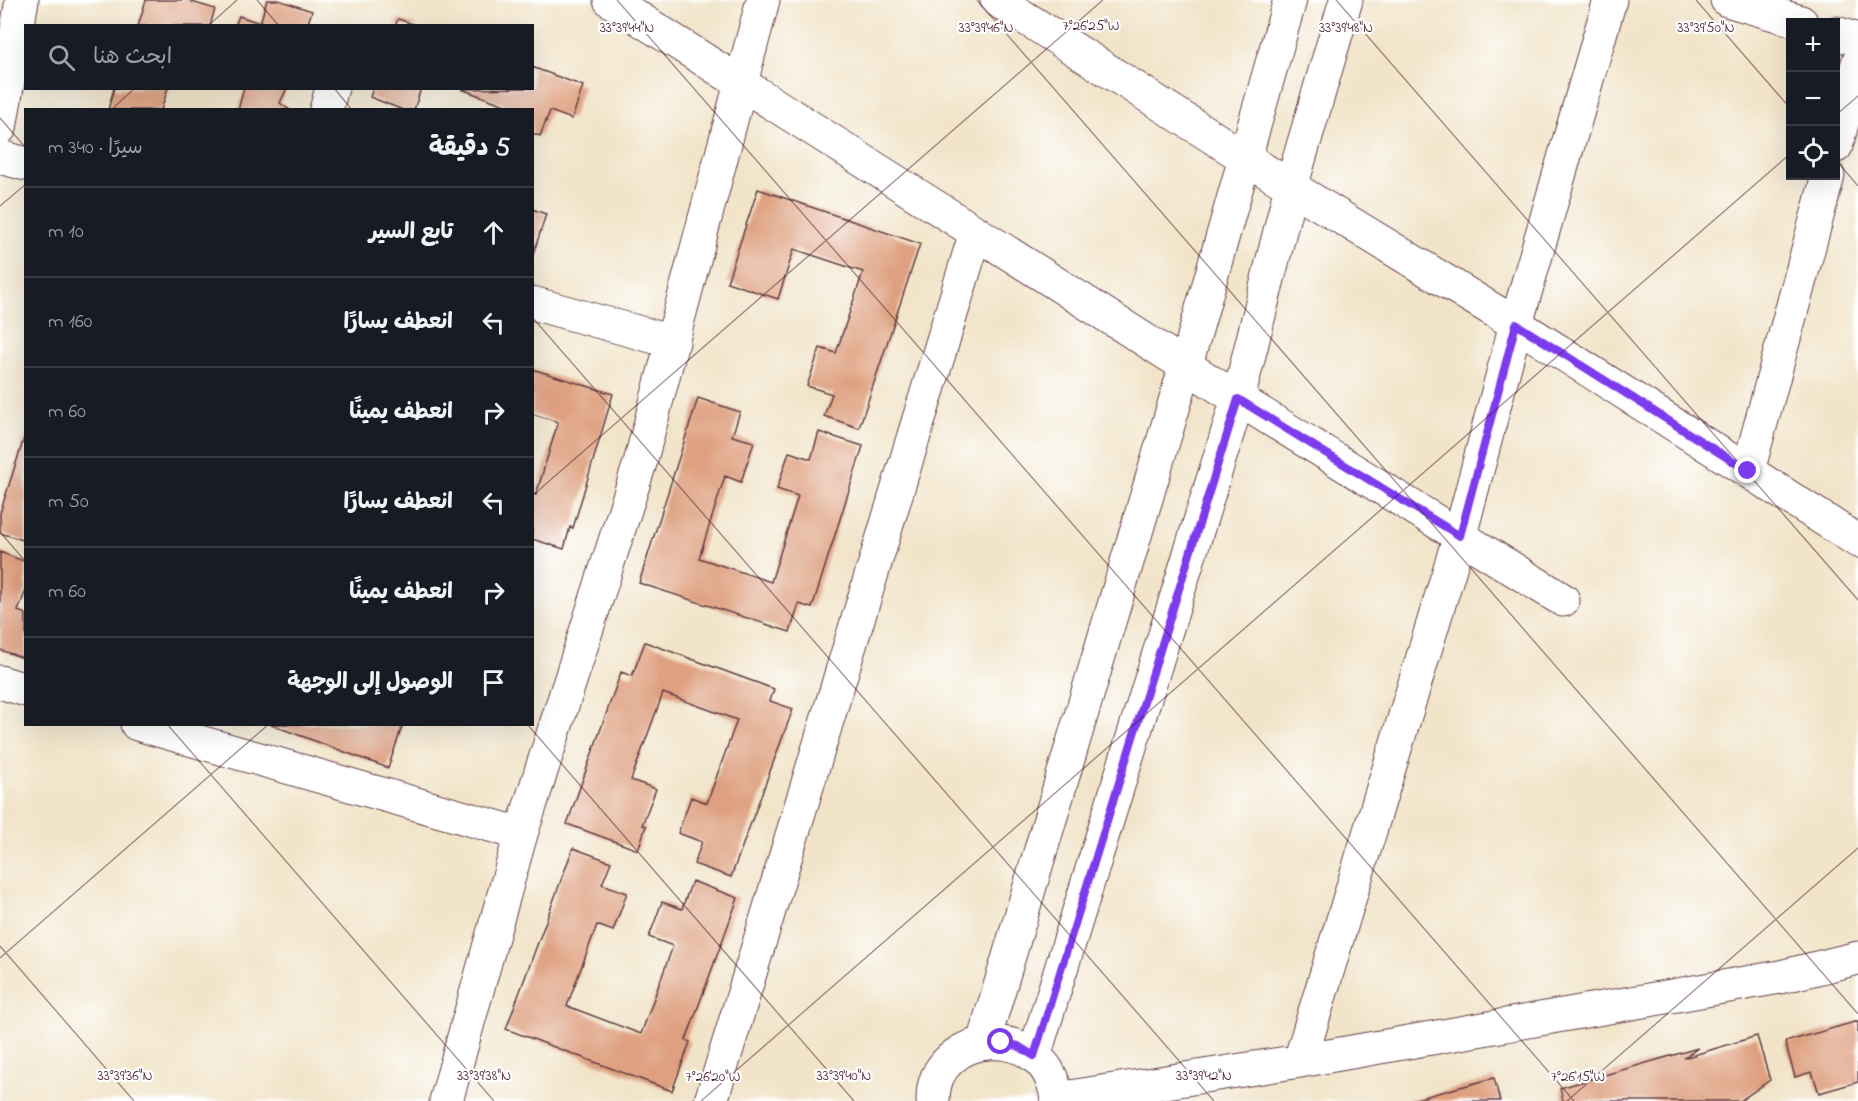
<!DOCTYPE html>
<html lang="ar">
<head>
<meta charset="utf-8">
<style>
	:root { --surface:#171b24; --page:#20242c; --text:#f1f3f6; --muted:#9ea1a6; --line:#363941 }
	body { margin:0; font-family:"Indie Flower","Playpen Sans Arabic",sans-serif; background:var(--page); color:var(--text); direction:rtl }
	.controls { position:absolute; right:18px; top:18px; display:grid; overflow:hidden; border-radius:0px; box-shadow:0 6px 24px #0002 }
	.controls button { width:54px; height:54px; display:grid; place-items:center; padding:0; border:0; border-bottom:2px solid var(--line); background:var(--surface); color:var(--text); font:30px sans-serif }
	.stop { position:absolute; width:18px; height:18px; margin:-14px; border:4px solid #7c3aed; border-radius:50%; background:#fff }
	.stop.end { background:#7c3aed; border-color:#fff; box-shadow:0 2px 6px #0008 }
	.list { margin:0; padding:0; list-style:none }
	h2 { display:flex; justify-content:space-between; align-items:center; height:78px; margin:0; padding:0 24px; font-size:26px }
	h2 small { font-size:20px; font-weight:400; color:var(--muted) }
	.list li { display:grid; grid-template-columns:39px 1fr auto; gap:18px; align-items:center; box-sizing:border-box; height:90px; padding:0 24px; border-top:2px solid var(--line) }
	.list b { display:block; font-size:22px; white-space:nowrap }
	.list em { font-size:20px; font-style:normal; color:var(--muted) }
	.icon { flex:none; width:33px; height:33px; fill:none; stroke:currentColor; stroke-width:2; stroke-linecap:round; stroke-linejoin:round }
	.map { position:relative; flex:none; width:1858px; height:1101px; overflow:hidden; direction:ltr }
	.search { position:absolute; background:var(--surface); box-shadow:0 6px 24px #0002; left:24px; top:24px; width:510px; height:66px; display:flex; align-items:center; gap:15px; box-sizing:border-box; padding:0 21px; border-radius:0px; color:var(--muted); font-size:22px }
	.panel { position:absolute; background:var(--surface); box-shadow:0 6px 24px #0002; left:24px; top:108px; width:510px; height:618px; border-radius:0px; direction:rtl }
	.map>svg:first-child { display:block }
</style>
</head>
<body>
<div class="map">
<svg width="1858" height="1101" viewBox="0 0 1858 1101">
	<rect width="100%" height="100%" fill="#fff"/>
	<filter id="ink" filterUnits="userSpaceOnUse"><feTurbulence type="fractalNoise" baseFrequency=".0167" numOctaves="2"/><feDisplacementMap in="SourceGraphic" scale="12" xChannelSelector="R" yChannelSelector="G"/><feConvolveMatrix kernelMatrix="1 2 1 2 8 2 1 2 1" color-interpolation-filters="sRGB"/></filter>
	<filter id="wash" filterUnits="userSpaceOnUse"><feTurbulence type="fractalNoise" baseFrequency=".008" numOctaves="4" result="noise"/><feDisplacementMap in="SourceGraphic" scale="24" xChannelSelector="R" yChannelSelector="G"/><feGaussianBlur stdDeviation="1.35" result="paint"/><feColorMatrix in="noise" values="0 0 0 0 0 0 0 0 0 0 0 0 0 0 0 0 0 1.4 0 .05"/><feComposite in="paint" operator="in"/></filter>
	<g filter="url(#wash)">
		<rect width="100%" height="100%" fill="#f1e4c9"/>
		<g id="blocks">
			<path fill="#dea080" d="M146 0H193L192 2 215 9 210 26H138Z
				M267 0H278L312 11 307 26H235L239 16 260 23Z
				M398 19 416 25V26H395Z
				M532 67 583 86 572 119 550 111 540 136 532 133V110H503L505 105 461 89 532 88Z
				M114 88H168L161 110H108Z
				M244 88H287L280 103 290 110H238Z
				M373 88H421L414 110H403L370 97Z
				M758 189 920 244 859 428 824 416 832 394 807 386 820 348 836 353 863 272 794 249 778 299 727 282Z
				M532 209 546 214 533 255H532Z
				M532 369 613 394 573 528 570 527 564 549 532 539V493L536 495 558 422 532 414Z
				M698 398 740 412 732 436 754 442 741 482 725 476 699 558 771 582 798 496 777 489 789 452 811 459 819 432 863 446 812 608 799 604 790 632 639 583Z
				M25 435H26V541L0 533V513Z
				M0 552 26 562V590L18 611 26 614V659L0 650Z
				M645 642 774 689 770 701 793 709 731 877 694 864 702 842 678 833 691 797 707 803 737 720 663 693 631 780 656 789 642 825 646 826 638 850 567 824 621 672 632 676Z
				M269 724H403L388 768Z
				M573 848 611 862 602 884 627 893 613 931 597 925 567 1006 641 1034 673 946 649 937 662 902 682 909 692 881 738 898 686 1040 690 1042 672 1091 506 1029Z
				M1858 1021V1082L1819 1093 1812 1072 1795 1077 1785 1042Z
				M1757 1036 1770 1080 1740 1101H1563L1560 1088 1698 1048 1684 1058Z
				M1494 1078 1500 1101H1412V1100Z"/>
		</g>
	</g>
	<g filter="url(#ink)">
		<use href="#blocks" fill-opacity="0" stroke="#633d43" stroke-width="1.5"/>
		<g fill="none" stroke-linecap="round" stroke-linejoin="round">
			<g stroke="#633d43" stroke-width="35">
				<path id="minor" d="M610 0 1238 399 1563 600
					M997 0 1291 187 1516 324 1858 541
					M1727 0 1801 22
					M1836 33 1858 40
					M326 110 332 88
					M0 128 22 0
					M1836 146 1858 63
					M0 157 26 164
					M532 303 673 342
					M1748 471 1828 176
					M0 682 26 690
					M137 724 521 834
					M983 1043 1186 365 1290 0
					M1034 1056 1238 399 1291 187 1346 0
					M1300 1061 1460 535 1516 324 1610 0
					M1057 1099 1300 1061 1780 977 1858 958
					M446 1101 521 834 640 463 763 0
					M711 1101 976 232
					M933 1101C931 1029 1049 1018 1057 1101"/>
			</g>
			<use href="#minor" stroke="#fff" stroke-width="33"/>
		</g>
	</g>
	<g fill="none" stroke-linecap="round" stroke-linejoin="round" filter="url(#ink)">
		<path stroke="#7c3aed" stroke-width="8" d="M1001 1042 1018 1046 1034 1056 1238 399 1460 536 1516 324 1748 471"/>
	</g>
	<path fill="none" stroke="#4a1f2b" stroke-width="1.5" stroke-opacity="0.45" d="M257 0 279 26M617 0 1574 1101M977 0 1858 1014M1336 0 1858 600M1696 0 1790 108M208 26 237 0M334 88 352 110M111 110 135 88M1836 115 1858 96M0 118 26 148M1836 160 1858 186M0 206 26 184M532 317 1214 1101M532 496 1103 0M0 532 26 562M167 724 494 1101M527 724 854 1101M0 946 134 1101M0 958 269 724M701 1101 1790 154M1567 1101 1858 848"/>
	<g font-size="15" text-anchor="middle" fill="#4a1f2b" stroke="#fff" stroke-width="4.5" stroke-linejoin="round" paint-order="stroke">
		<text x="1091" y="30">7°26'25"W</text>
		<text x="627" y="32">33°39'44"N</text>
		<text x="986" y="32">33°39'46"N</text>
		<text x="1346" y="32">33°39'48"N</text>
		<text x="1706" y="32">33°39'50"N</text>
		<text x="125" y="1080">33°39'36"N</text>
		<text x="484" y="1080">33°39'38"N</text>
		<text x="844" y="1080">33°39'40"N</text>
		<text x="1204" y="1080">33°39'42"N</text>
		<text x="713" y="1081">7°26'20"W</text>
		<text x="1578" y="1081">7°26'15"W</text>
	</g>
</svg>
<div class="controls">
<button>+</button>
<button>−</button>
<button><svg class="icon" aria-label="locate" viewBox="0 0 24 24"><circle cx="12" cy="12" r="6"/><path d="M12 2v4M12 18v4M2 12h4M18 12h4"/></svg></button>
</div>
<div class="stop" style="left:1001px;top:1042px"></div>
<div class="stop end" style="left:1748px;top:471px"></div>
<div class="search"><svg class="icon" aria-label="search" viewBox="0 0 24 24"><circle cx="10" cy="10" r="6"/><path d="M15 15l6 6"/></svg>ابحث هنا</div>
<section class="panel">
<h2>5 دقيقة<small>سيرًا · 340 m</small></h2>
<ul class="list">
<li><svg class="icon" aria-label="ahead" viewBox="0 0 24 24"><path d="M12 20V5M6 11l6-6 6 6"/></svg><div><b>تابع السير</b></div><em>10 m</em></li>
<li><svg class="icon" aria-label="left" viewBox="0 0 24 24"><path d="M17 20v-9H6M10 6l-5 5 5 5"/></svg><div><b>انعطف يسارًا</b></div><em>160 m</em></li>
<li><svg class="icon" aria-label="right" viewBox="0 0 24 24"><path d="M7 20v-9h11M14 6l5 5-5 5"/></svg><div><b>انعطف يمينًا</b></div><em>60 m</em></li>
<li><svg class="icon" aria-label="left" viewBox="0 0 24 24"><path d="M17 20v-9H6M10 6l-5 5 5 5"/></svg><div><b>انعطف يسارًا</b></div><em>50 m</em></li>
<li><svg class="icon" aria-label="right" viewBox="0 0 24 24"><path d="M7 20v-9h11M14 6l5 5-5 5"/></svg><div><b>انعطف يمينًا</b></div><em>60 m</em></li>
<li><svg class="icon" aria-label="arrive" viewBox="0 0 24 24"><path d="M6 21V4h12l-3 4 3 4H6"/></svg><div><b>الوصول إلى الوجهة</b></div></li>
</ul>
</section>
</div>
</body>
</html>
